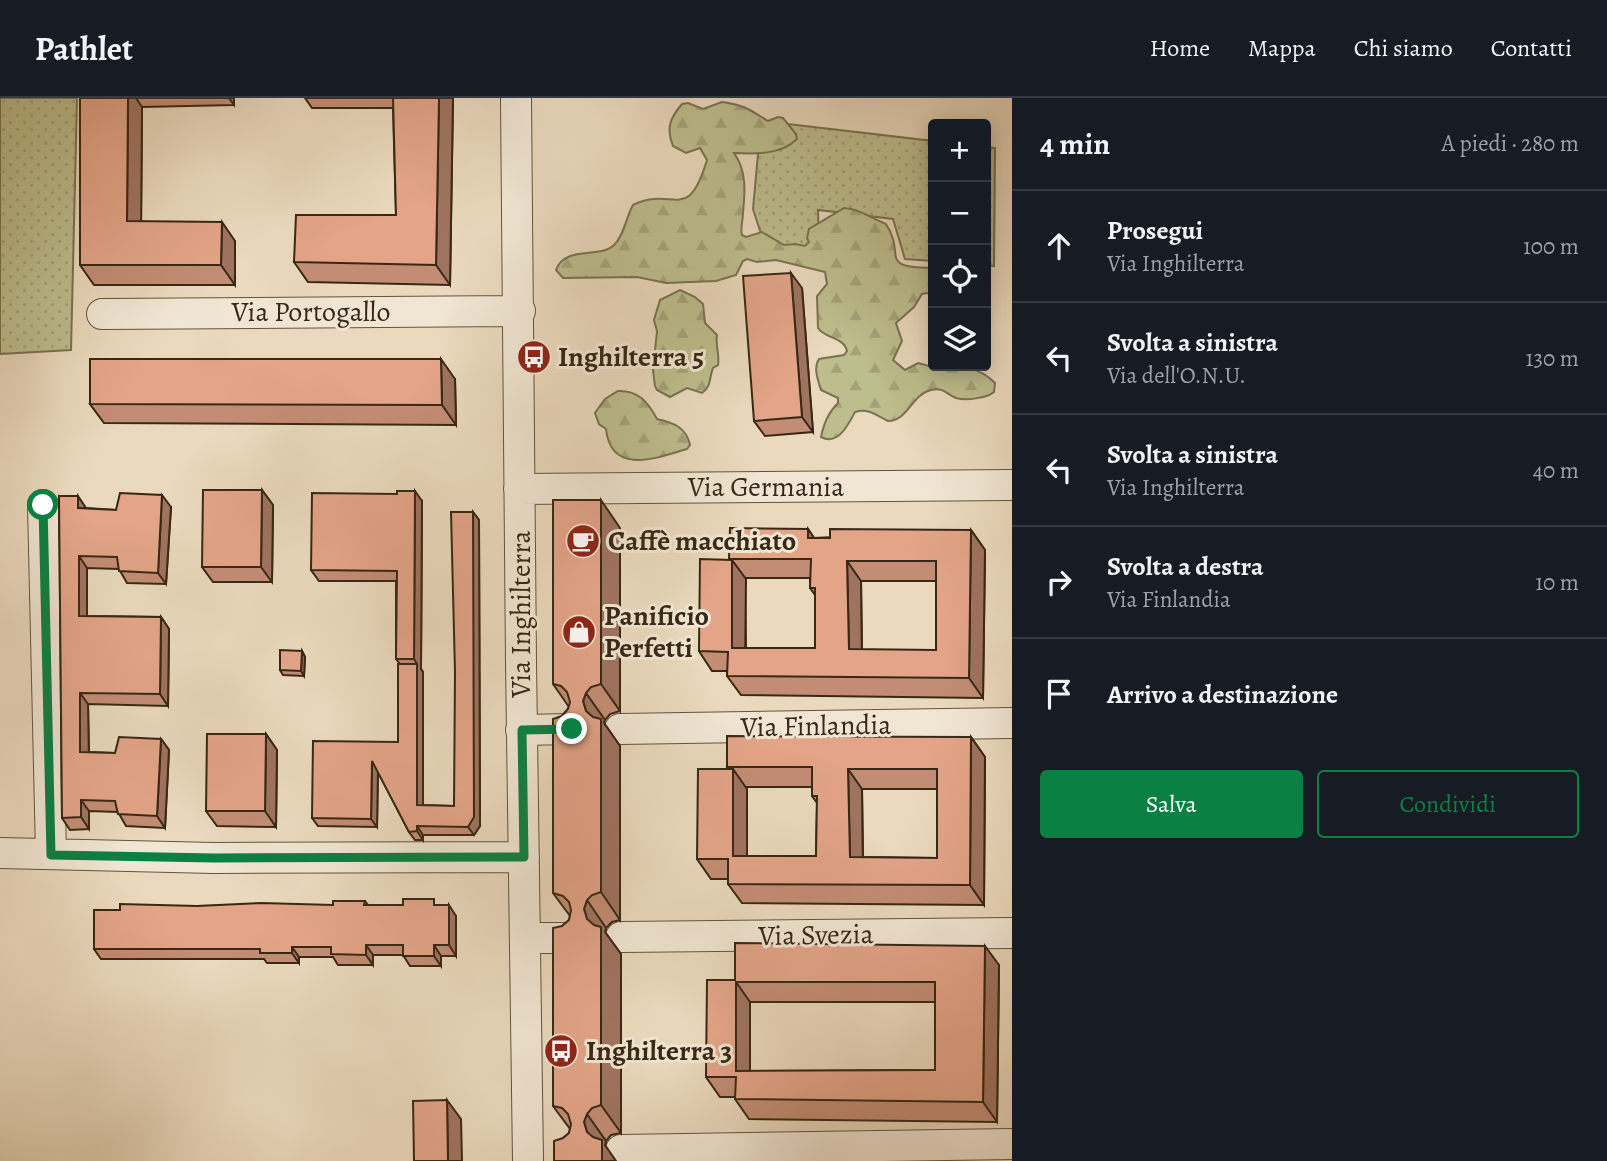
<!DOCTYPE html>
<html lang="it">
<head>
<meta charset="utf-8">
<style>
	:root { --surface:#171b24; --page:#242831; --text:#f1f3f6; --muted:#9ea1a6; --line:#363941; --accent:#0b8043 }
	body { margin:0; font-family:Alegreya,serif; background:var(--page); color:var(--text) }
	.controls { position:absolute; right:21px; top:21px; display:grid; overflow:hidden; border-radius:7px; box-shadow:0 4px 18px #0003 }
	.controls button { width:63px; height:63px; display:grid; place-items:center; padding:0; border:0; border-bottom:2px solid var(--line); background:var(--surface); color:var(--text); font:35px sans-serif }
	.stop { position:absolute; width:21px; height:21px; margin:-16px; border:5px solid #0b8043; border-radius:50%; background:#fff }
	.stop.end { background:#0b8043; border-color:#fff; box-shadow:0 2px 7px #0008 }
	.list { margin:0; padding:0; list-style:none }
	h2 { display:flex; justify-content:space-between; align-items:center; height:91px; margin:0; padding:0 28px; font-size:30px }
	h2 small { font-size:23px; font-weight:400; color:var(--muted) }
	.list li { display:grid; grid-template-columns:46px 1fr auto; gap:21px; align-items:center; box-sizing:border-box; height:112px; padding:0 28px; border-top:2px solid var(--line) }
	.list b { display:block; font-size:26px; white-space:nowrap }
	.list p { margin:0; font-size:23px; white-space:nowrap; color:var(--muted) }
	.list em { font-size:23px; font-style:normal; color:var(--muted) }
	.actions { display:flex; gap:14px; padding:21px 28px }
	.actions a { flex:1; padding:16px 0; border:2px solid var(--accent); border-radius:7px; text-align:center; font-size:24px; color:var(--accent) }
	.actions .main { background:var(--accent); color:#fff }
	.icon { flex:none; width:38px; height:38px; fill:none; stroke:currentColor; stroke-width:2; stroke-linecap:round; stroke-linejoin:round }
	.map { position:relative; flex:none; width:1012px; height:1063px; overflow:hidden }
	header { display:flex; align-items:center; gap:42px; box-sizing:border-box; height:98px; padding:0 35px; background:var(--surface); border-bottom:2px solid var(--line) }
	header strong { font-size:33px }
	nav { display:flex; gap:38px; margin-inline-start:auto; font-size:24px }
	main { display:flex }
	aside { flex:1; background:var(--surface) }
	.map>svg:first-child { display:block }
</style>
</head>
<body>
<header>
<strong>Pathlet</strong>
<nav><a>Home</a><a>Mappa</a><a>Chi siamo</a><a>Contatti</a></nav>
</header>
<main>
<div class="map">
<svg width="1012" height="1063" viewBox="0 0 1012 1063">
	<defs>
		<pattern id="grass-dots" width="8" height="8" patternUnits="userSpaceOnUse" patternTransform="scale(1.75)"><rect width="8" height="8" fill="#bdbd8d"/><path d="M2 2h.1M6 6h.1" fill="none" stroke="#a3a279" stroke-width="1.8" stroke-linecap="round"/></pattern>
		<pattern id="forest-firs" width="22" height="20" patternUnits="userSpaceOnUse" patternTransform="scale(1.75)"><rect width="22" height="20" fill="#bdbd8d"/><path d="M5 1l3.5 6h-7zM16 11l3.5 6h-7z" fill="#a3a279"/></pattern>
	</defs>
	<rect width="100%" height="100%" fill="#ead9bd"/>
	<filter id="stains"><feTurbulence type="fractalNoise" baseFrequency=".00286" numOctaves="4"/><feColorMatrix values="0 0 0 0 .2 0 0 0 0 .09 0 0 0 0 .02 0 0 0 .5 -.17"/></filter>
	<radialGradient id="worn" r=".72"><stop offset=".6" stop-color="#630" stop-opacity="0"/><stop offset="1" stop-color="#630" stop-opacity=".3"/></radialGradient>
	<path fill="url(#grass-dots)" stroke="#7a7250" stroke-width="2" d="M0 0H77L71 252 0 256Z
		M761 23 933 43V163L905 161 893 121 818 112 819 151 765 148 753 111Z
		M986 49 995 50 994 168 986 167Z"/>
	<path fill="url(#forest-firs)" stroke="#7a7250" stroke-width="2" d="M722 4C745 7 750 12 768 23L778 19 783 20 796 36 797 41C781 57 755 56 734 55 747 73 745 94 743 115 743 123 740 130 742 137L746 139 762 134 784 147 795 146 805 148 809 144 807 140 809 131 844 110C860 111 871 120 886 126 907 158 876 169 933 170V197L927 195 922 196 914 209 896 225 902 243 893 262 905 272 918 265C924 266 929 269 935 269 957 267 979 268 995 285L994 294C987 300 966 303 956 300 946 296 944 289 931 292 912 296 908 323 888 323 876 317 869 310 855 314 848 327 838 348 821 339 824 325 828 315 838 305V300L821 292C818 282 813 270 819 261L844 257 847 253C843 238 825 241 818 230L817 198 827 186 825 174 776 162 757 164 747 161 743 163 736 177 716 183 666 185 637 179 563 180 556 172C565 147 600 161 614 147 624 138 626 119 633 107 674 87 687 128 707 62L700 50 686 55 673 48C666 30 670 20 682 6L688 5 703 11Z
		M680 192 695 199 703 206 705 225 717 237C715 247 720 257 718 267L713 270C709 279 712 288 702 295L687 290 670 299 657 292 655 288 653 272 657 233 654 222 660 202Z
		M618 293C638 292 648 304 657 321 674 325 686 329 690 347L687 351C657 360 611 378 606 331L599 326 595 315 605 301Z"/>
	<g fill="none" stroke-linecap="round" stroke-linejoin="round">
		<g stroke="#64543e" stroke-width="32">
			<path id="minor" d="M516 0 521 564 528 1063
				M102 216 520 213
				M519 391 1012 387
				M43 407 51 756
				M620 631 1012 625
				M521 632 572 631
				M0 755 214 760 524 759
				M621 839 1012 835
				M525 840H573
				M621 1052 1012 1046"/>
		</g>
		<use href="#minor" stroke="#f1e6d4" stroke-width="30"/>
	</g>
	<path fill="#c38d75" stroke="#382814" stroke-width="2" fill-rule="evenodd" d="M80 0H234V7L142 9 141 123 235 143V187H94L80 167Z
		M305 0H453L450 187 308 184 294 164 396 117 393 10H312Z
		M802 190 813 334 765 338 754 323Z
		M455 281 456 327 104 325 90 306Z
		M262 392 273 407 272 484H213L202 469Z
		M59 398 86 410 116 412 171 409 166 486 127 485 119 471 87 470V518L161 519 169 531 168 608 88 606 89 654 115 655 161 641 169 652 165 730 126 728 118 714 89 713V731L70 732 62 720Z
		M422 403 421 571 423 574V707L454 708 473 414 479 422 480 728 474 737H423V742H415L409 734 378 674 377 729 318 728 312 720 398 644 400 566 396 561V483H319L311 472Z
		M620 430V613L610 616 605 622 604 625 620 648V822L612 824 606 830 605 834 621 856V1035L611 1037 606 1043 605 1047 563 1040 569 1035 570 1031 553 1008 562 828 569 822 570 818 553 795 562 618 568 611 569 609 553 586Z
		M808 431 814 440 971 432 985 452 983 600 741 597 727 578V573H712L699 553 730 462ZM745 480H810V490L815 497V550H746ZM861 483H936V552H862Z
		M302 553 305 559 304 578 283 577 280 572Z
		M266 636 277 652 276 729 217 728 206 713Z
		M971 639 985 659 984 807 742 805 728 786V781H711L697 761 728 671 727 669ZM746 689H812V698L817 705 816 758H747V691ZM862 691H937V760L863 759Z
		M365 803 368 807H439L456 818V858H441V868H410L403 857H373V867H338L333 859H299V865H267L264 861H101L94 851 120 812 197 808 333 807Z
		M999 867 997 1024 749 1021 735 1001V999H720L706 979 735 882ZM750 904H935V972L750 973Z"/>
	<path fill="#9f735f" stroke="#382814" stroke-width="2" d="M128 0H136L142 9 141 143 127 123Z
		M229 0H234V7Z
		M439 0H453L450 187 436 167Z
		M222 124 235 143V187L221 167Z
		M791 175 802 190 813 334 802 319Z
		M441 261 455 281 456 327 442 307Z
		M262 392 273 407 272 484 261 469Z
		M415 393 422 403 421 571 423 574V715L417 707V566L414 561Z
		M162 397 171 409 166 486 158 475Z
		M78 398 86 410H78Z
		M601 402 620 430V613L601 586Z
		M473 414 479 422 480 728 474 737 468 729Z
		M808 431 821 450 808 440Z
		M971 432 985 452 983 600 969 580Z
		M79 458 87 470V529L79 518Z
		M732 462 746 481 745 569 732 550Z
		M847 463 861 483 862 571 849 551Z
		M161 519 169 531 168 608 160 596Z
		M302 553 305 559 304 578 301 573Z
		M80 595 88 606 89 665 80 654Z
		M586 595 605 622 604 625 620 648V822L601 794 586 613 583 603Z
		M266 636 277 652 276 729 265 713Z
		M971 639 985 659 984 807 970 787Z
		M161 641 169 652 165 730 157 718Z
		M372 663 378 671 377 729 371 721Z
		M733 671 747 691V778L733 758Z
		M848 671 862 691 863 779 850 759Z
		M81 702 89 713V731L81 719Z
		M417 728 423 737V742L417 733Z
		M587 802 606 830 605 834 621 856V1035L601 1007 587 821 584 811Z
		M449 807 456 818V858L449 847Z
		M366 847 373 857V867L366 857Z
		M434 847 441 858V868L434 858Z
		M985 848 999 867 997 1024 983 1004Z
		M292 849 299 859V865L292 855Z
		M736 884 750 904V992L736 973Z
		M447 1002 461 1021 462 1063H448Z
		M587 1016 606 1043 605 1047 616 1063H602L587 1034 584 1024Z"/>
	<path fill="#e3a488" stroke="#382814" stroke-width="2" fill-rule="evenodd" d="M80 0H128L127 123 222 124 221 167H80Z
		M393 0H439L436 167 294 164 296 117H396Z
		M791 175 802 319 754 323 743 178Z
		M90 261H441L442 307 90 306Z
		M203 392H262L261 469H202Z
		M397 393H415L414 561H396L397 473 311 472 312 395 397 396Z
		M120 395 162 397 158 475 119 473 117 459 79 458V518L161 519 160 596 80 595V654L115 655 119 639 161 641 157 718 118 716 115 703 81 702V719L62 720 59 398H78V410L116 412Z
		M553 402H601V586L591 589 586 595 583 603 586 613 593 619 601 621V794L592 797 587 802 584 811 587 821 594 827 601 829V1007L592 1010 587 1016 584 1024 587 1034 593 1039 602 1042V1063H554V1043L563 1040 569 1035 571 1026 568 1016 562 1010 553 1008V830L562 828 569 822 571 812 569 804 563 798 553 795V621L562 618 568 611 570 604 567 594 561 588 553 586Z
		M451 414H473L474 719 468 729 417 728V733L409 734 372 663 371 721 312 720 313 643 398 644V566H417V707L454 708 455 574Z
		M730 430 808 431V440H830V431L971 432 969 580 727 578 728 554 699 553 700 461 732 462V550H815V490H810L811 461H729ZM847 463H936V552L849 551Z
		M280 552 302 553 301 573 280 572Z
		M207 636H266L265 713H206Z
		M727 638 971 639 970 787 728 786V761H697L698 671H733V758H816L817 698H812V669H727ZM848 671H937V760L850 759Z
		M403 801H434V807H449V847H434V858H403V847H366V857L331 856V849H292V855H260V851H94V812H120V806L197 808 261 805 333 807V803H365L364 807H403Z
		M735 845 985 848 983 1004 735 1001 736 979H706L707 882H735ZM736 884H935V972L736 973Z
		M447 1002 448 1063H414L413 1003Z"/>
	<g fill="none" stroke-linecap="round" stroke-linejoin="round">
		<path stroke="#0b8043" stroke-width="9" d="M43 407 51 757 214 760 524 759 522 632 572 631"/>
	</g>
	<defs>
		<g id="bus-disc" transform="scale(1.75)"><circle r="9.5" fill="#8f2418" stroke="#f1e6d4"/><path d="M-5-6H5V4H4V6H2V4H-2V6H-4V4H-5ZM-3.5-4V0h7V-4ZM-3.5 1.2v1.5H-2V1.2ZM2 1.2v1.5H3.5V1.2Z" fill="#fff"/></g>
		<g id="cafe-disc" transform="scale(1.75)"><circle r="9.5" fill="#8f2418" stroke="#f1e6d4"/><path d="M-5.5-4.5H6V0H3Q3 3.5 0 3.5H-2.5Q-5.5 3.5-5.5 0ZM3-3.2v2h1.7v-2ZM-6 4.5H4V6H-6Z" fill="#fff"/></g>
		<g id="shop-disc" transform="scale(1.75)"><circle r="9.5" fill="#8f2418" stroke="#f1e6d4"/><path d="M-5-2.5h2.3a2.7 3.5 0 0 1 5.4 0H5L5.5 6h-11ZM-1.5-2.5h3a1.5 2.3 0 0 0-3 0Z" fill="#fff"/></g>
	</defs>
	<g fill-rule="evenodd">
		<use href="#bus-disc" x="534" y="259"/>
		<use href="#cafe-disc" x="583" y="443"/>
		<use href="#shop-disc" x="579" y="534"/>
		<use href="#bus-disc" x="561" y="953"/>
	</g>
	<g text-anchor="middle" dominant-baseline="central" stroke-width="6" stroke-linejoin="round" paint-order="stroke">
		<g font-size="28" fill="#382814" stroke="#f1e6d4">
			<text x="311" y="214">Via Portogallo</text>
			<text x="766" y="389">Via Germania</text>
			<text transform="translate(521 516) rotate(-90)">Via Inghilterra</text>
			<text transform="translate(816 628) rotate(-1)">Via Finlandia</text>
			<text transform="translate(816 837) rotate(-1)">Via Svezia</text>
		</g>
		<g font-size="28" font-weight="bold" fill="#382814" stroke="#f1e6d4" text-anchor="start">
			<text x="558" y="259">Inghilterra 5</text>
			<text x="608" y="443">Caffè macchiato</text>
			<text x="604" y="518">Panificio<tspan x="604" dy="32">Perfetti</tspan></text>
			<text x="586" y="953">Inghilterra 3</text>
		</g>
	</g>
	<rect width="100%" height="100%" filter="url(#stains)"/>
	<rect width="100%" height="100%" fill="url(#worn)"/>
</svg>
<div class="controls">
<button>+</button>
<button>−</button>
<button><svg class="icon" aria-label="locate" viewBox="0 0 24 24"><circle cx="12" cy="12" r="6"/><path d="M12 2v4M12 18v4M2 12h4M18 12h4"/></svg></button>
<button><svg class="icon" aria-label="layers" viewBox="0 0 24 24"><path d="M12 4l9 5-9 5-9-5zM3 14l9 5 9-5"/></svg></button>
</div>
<div class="stop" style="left:43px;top:407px"></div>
<div class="stop end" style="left:572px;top:631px"></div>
</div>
<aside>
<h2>4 min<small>A piedi · 280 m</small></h2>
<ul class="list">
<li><svg class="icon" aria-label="ahead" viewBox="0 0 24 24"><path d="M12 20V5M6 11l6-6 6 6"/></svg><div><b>Prosegui</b><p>Via Inghilterra</p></div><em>100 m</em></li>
<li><svg class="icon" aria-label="left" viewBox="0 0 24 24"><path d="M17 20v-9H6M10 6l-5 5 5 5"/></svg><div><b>Svolta a sinistra</b><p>Via dell'O.N.U.</p></div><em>130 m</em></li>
<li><svg class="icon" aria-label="left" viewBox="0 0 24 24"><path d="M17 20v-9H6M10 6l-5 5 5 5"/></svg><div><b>Svolta a sinistra</b><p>Via Inghilterra</p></div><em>40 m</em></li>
<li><svg class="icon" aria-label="right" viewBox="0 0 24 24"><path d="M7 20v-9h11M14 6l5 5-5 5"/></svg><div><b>Svolta a destra</b><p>Via Finlandia</p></div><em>10 m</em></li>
<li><svg class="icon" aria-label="arrive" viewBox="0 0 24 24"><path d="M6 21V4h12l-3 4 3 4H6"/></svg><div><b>Arrivo a destinazione</b></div></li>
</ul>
<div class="actions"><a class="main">Salva</a><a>Condividi</a></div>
</aside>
</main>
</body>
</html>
